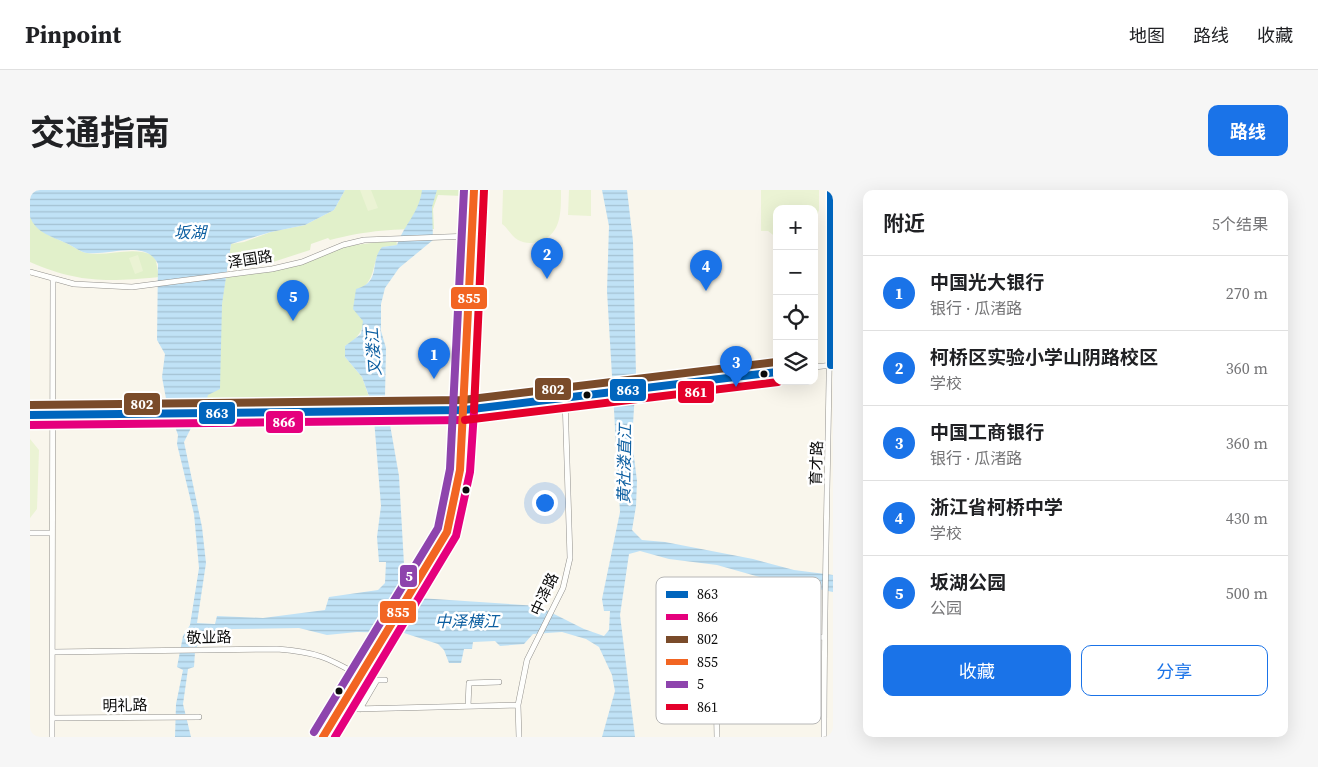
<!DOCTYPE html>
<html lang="zh">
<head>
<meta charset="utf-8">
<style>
	:root { --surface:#fff; --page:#f6f6f6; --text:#202124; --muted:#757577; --line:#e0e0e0; --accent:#1a73e8 }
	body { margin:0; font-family:"Source Serif 4","Noto Sans SC",serif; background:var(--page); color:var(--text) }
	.controls { position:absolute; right:15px; top:15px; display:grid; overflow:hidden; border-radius:10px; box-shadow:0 5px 20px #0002 }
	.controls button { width:45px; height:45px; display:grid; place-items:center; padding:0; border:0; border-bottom:1px solid var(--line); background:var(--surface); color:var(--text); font:25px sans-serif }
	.you { position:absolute; left:514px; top:312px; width:18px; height:18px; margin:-12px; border:4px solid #fff; border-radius:50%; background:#1a73e8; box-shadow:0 0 0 8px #1a73e833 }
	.badge { display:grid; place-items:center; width:32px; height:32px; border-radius:50%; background:var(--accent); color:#fff; font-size:16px; font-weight:700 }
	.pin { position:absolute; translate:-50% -41px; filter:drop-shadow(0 1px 2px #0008) }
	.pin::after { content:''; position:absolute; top:26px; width:18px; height:15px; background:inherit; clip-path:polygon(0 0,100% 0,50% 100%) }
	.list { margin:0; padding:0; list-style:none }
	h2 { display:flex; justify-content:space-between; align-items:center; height:65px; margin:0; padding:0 20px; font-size:21px }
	h2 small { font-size:16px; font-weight:400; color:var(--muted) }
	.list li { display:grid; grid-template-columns:32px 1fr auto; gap:15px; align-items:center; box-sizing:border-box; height:75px; padding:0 20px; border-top:1px solid var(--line) }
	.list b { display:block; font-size:19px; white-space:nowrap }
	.list p { margin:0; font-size:16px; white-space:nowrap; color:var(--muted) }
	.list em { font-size:16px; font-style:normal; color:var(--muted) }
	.actions { display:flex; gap:10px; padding:15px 20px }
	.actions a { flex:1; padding:11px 0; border:1px solid var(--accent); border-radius:10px; text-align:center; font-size:18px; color:var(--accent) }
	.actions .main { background:var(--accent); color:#fff }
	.icon { flex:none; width:28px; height:28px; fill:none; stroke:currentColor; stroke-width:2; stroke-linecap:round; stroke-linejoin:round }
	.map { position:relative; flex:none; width:803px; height:547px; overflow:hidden; border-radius:10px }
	header { display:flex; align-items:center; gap:30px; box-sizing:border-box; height:70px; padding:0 25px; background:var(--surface); border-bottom:1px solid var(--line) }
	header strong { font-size:24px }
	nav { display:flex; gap:28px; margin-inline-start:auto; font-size:18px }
	.intro { display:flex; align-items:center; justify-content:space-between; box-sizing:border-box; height:120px; padding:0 30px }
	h1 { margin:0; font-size:35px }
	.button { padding:12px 22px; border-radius:10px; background:var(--accent); color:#fff; font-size:18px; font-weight:700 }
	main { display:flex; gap:30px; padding:0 30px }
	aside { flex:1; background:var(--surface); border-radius:10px; box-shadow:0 5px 20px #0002 }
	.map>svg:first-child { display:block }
</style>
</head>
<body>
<header>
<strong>Pinpoint</strong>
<nav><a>地图</a><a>路线</a><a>收藏</a></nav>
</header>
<div class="intro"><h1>交通指南</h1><a class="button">路线</a></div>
<main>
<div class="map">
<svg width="803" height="547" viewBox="0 0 803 547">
	<defs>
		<pattern id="water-rules" width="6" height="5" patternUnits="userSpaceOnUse" patternTransform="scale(1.25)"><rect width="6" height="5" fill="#c0e2f6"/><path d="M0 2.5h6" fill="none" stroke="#a4c1d2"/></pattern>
	</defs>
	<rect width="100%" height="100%" fill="#f9f6ec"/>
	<path fill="#e1f0ca" d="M315 0H433V6L408 5 403 19 404 39C365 39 338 40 300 50L298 48 281 54 280 60 240 73 197 78 201 54 214 52 241 42 275 35 304 20Z
		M0 27C10 42 20 46 36 53 43 56 50 62 57 63 80 67 102 55 125 66L129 87C77 92 48 93 0 72Z
		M366 50 367 55 353 57C342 68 347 83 335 96 335 121 340 142 315 156V167L332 187 339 207 176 212 196 86 263 77 317 56Z"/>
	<path fill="#ebf3d4" d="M330 0H341L348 18 338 21Z
		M473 0H531C531 21 532 46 507 52 500 54 494 53 488 50 481 46 477 37 472 34Z
		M539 0H561V26L538 25Z
		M731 0H789V20L784 34V19H747V48L738 41H731Z
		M108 65 113 81 105 84 99 68Z
		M0 249 9 260 7 319 0 328Z"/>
	<path fill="url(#water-rules)" d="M0 0H315L304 20 275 35 241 42 201 54 192 114 190 199 178 205 176 212 164 232 154 252 172 337 176 373 167 433 185 434 187 426 233 428 295 420 299 407 348 400 355 393 356 372H349L347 347 351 316 344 229 340 209 332 187 315 167V156L331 144 333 131 323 119 326 99C352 92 339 72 352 57L367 55C375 33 389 23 392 0H407L402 17 403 50 369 78 355 98 351 114V141L356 158 355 206 369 286 375 392 389 408 508 416 554 439 574 446 579 440 580 421H574L572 409 590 322 577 101 579 36 572 0H597L603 51 606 185 602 251 607 291 606 316 602 340 612 350 635 352 723 369 764 380 803 385V402L733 388 687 375 639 369 610 361 599 364 590 425 605 547H572L585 501 582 485 569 457 556 449 532 442 503 444 494 454 470 456 465 451 443 452 442 459H434L431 473H419L414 460 408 454 374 443 327 442 297 445 269 438 203 439 171 445 165 462 164 477 158 479 153 514 161 547H145L146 514 153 480 147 477 153 446 160 435 169 378 164 324 147 254 148 245 137 214 132 187 135 164 127 150 128 74C116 49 79 66 57 63 50 62 43 56 36 53 23 47 6 43 0 27 0 20 0 8 0 0Z"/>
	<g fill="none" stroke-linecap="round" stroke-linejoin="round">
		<g stroke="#92908c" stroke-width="6">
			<path id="minor" d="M0 82 44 94 102 97 242 79 272 72 313 55 334 50 441 46
				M784 177 803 175
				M0 225 434 220 747 182
				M0 343H22
				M23 462 247 459C286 462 297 467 330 486
				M313 514 325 519 488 515
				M438 516 439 493 469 492
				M330 519 347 490H355
				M22 528 169 527
				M22 547 23 90
				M293 547 417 342 430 280 444 0
				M489 547 488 515 497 470 533 398 540 368 535 208
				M687 547 685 447 722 449 794 447
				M794 547C794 365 801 182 801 0"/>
		</g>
		<use href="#minor" stroke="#fefefc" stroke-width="5"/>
		<g stroke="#fff" stroke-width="11">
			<path id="bus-1" d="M801 0V175
				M0 225 434 220 747 182"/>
		</g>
		<g stroke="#fff" stroke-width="11">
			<path id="bus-2" d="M0 235 434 230
				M305 547 426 346 440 282 444 221"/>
		</g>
		<g stroke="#fff" stroke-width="11">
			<path id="bus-3" d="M0 215 433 210 746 172"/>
		</g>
		<g stroke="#fff" stroke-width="11">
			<path id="bus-4" d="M293 547 417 342 430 280 444 0"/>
		</g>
		<g stroke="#fff" stroke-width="11">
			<path id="bus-5" d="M284 542 408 338 420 279 434 0"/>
		</g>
		<g stroke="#fff" stroke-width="11">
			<path id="bus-6" d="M444 220 454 0
				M435 230 748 192"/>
		</g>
		<use href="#bus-1" stroke="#0065bd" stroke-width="8"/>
		<use href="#bus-2" stroke="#e5007d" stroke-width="8"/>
		<use href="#bus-3" stroke="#7a4b2a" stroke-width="8"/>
		<use href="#bus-4" stroke="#f26522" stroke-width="8"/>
		<use href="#bus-5" stroke="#8e44ad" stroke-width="8"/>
		<use href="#bus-6" stroke="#e4002b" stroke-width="8"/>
	</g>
	<g fill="#0a0a0a" stroke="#fff" stroke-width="2">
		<circle cx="734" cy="184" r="4.5"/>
		<circle cx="557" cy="205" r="4.5"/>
		<circle cx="436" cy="300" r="4.5"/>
		<circle cx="309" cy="501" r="4.5"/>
	</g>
	<g text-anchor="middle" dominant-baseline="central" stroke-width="5" stroke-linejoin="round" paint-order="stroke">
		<g font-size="15" fill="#0a0a0a" stroke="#fff">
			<text transform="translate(220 69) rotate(-9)">泽国路</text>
			<text transform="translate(786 273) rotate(-88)">育才路</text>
			<text transform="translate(514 404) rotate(-65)">中泽路</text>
			<text transform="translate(179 447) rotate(-1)">敬业路</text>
			<text transform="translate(95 515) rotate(-1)">明礼路</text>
		</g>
		<g font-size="16" font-style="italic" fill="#0d5fa1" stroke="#fff">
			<text x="160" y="42">坂湖</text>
			<text transform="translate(343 162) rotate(-94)">叉溇江</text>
			<text transform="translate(594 274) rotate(-89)">黄社溇直江</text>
			<text x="437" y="431">中泽横江</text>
		</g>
	</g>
	<rect x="626" y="387" width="165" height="147" rx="8" fill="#fff" stroke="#b6b6b6" stroke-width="1"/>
	<rect x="636" y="401" width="22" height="7" fill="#0065bd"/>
	<rect x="636" y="424" width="22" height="6" fill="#e5007d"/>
	<rect x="636" y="446" width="22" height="7" fill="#7a4b2a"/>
	<rect x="636" y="469" width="22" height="6" fill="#f26522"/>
	<rect x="636" y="491" width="22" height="7" fill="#8e44ad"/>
	<rect x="636" y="514" width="22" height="6" fill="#e4002b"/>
	<g font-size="14" fill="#0a0a0a">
		<text x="667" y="409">863</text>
		<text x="667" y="432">866</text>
		<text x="667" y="454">802</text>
		<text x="667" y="477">855</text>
		<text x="667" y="499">5</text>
		<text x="667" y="522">861</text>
	</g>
	<g stroke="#fff" stroke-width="2">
		<rect x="420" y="96" width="38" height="24" rx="5" fill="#f26522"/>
		<rect x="504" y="187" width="38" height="24" rx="5" fill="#7a4b2a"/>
		<rect x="579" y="188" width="38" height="24" rx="5" fill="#0065bd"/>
		<rect x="647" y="190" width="38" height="24" rx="5" fill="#e4002b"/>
		<rect x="93" y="202" width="38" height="24" rx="5" fill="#7a4b2a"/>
		<rect x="168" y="211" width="38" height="24" rx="5" fill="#0065bd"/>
		<rect x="235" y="220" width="39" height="24" rx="5" fill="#e5007d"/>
		<rect x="369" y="374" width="19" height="24" rx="5" fill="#8e44ad"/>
		<rect x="349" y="410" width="38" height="24" rx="5" fill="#f26522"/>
	</g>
	<g font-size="14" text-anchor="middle" font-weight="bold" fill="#fff">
		<text x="439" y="113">855</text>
		<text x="523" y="204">802</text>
		<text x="598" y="205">863</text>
		<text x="666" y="207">861</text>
		<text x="112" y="219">802</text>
		<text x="187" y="228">863</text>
		<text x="254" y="237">866</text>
		<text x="379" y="391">5</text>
		<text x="368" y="427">855</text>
	</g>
</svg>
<div class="controls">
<button>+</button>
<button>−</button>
<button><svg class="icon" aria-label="locate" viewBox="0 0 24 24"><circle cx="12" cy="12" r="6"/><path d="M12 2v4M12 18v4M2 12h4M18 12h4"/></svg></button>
<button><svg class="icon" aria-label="layers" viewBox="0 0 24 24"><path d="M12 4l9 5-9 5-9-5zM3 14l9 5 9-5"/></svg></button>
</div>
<div class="you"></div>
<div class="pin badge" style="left:404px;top:189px">1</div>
<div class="pin badge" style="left:517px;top:89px">2</div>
<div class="pin badge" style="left:706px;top:197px">3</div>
<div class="pin badge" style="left:676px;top:101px">4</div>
<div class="pin badge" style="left:263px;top:131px">5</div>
</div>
<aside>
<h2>附近<small>5个结果</small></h2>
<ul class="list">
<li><span class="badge">1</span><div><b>中国光大银行</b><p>银行 · 瓜渚路</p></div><em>270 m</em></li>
<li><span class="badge">2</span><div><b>柯桥区实验小学山阴路校区</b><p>学校</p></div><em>360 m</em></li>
<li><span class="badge">3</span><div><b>中国工商银行</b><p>银行 · 瓜渚路</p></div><em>360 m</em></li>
<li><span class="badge">4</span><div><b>浙江省柯桥中学</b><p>学校</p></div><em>430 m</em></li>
<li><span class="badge">5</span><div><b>坂湖公园</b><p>公园</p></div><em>500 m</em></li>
</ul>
<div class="actions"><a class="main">收藏</a><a>分享</a></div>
</aside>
</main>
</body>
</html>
